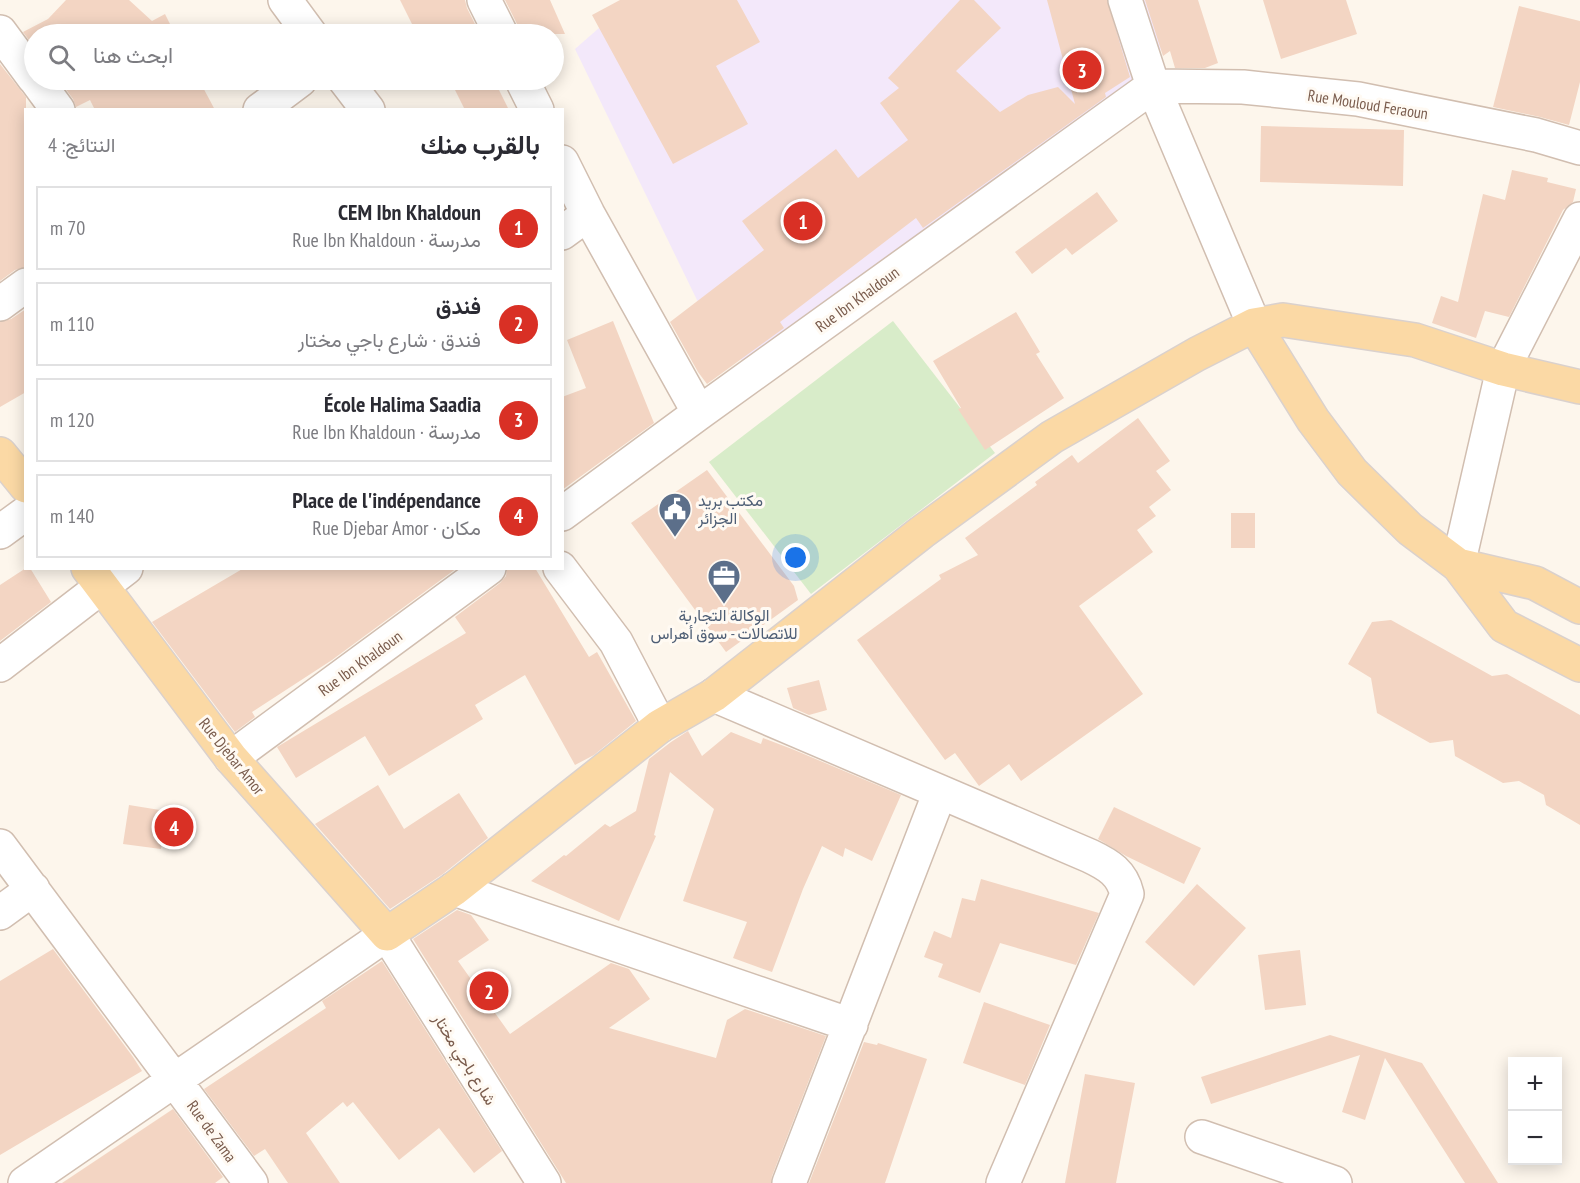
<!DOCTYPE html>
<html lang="ar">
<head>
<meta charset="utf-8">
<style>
	:root { --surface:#fff; --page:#f2f2f3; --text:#2b2b33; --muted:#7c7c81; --line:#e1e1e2; --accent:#d93025 }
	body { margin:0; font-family:"PT Sans Narrow",Vazirmatn,sans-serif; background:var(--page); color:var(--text); direction:rtl }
	.controls { position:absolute; right:18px; bottom:18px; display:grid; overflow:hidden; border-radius:0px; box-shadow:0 3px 15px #0003 }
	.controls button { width:54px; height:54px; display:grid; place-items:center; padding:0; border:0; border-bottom:2px solid var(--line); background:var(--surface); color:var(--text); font:30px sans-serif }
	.you { position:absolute; left:796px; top:558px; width:21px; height:21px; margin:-15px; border:4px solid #fff; border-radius:50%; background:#1a73e8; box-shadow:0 0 0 9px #1a73e833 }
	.badge { display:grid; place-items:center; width:39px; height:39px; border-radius:50%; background:var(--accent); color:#fff; font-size:20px; font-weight:700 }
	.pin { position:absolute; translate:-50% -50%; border:3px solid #fff; box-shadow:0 2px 6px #0006 }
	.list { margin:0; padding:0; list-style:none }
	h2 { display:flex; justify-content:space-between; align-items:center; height:78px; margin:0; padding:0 24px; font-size:26px }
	h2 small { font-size:20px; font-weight:400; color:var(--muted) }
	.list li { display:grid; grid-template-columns:39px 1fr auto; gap:18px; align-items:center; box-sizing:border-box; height:84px; margin:0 12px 12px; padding:0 12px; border:2px solid var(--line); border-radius:0px }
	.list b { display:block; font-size:22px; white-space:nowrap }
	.list p { margin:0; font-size:20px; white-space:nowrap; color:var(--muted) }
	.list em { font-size:20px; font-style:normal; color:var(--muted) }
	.icon { flex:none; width:33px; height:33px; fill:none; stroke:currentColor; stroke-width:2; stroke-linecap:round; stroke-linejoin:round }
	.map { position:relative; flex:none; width:1580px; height:1183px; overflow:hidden; direction:ltr }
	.search { position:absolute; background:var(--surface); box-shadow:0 3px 15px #0003; left:24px; top:24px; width:540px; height:66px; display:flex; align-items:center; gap:15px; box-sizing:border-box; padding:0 21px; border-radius:33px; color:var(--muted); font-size:22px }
	.panel { position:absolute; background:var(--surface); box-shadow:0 3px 15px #0003; left:24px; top:108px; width:540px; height:462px; border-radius:0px; direction:rtl }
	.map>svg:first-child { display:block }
</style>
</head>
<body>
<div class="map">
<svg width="1580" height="1183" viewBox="0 0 1580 1183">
	<rect width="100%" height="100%" fill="#fdf6ec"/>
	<path fill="#f3e8fa" d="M631 0H1145L1162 44 1154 73 748 369 697 300 575 49Z"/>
	<path fill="#d8ecc9" d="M893 321 995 453 811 594 709 462Z"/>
	<path fill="#f3d5c3" d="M66 0H129L152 21 165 14 175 34H34V47L23 32 48 19Z
		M400 0H465L467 8 480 34H417Z
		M505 0H550L565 34H520L518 26Z
		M620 0H737L760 42 716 66 748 124 673 164 592 15Z
		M960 0H974L1001 28 956 71 1000 112 1028 95 1058 87 1075 104 1047 0H1107L1130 77 1105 93 1106 97 923 228 916 218 780 322 784 328 707 384 698 372 670 322 764 250 742 221 836 149 858 178 908 140 880 103 899 88 888 78Z
		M1145 0H1198L1218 63 1205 68H1175L1170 51 1163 56Z
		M1263 0H1346L1357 34 1281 59Z
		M1519 6 1580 21V82L1569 125 1540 117 1493 107Z
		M0 64 26 97V267L15 270 0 281Z
		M59 80H199L215 110H95L90 100 76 107 73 99Z
		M450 80H494L509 110H465Z
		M1261 126 1404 130 1403 186 1260 182Z
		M1512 170 1548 178 1547 182 1576 189 1573 202 1563 210 1509 317 1485 311 1476 338 1432 323 1441 296 1458 302 1483 194 1505 200Z
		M1097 192 1118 221 1072 255 1066 248 1032 274 1015 252Z
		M26 309V392L0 407V322L11 319Z
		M1016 312 1040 352 1036 354 1064 398 985 450 958 409 961 408 933 361Z
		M613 321 654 423 562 490V397L586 388 567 340Z
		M1138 418 1170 461 1156 471 1171 490 1149 507 1156 516 1137 530 1153 552 1079 606 1143 694 1021 781 1009 764 979 786 955 753 945 760 857 640 941 579 939 575 978 555 965 538 1037 485 1035 482 1072 455 1078 463Z
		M707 470 794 586 798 600 726 652 631 523Z
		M1231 513H1255V548H1231Z
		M26 568H30L51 602 0 641V585Z
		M244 568H457L332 660 252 712 255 717 235 732 152 622Z
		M507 568H535L589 657 597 652 636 721 594 755 575 765 525 675 475 705 483 719 389 776 365 736 296 778 277 747 466 633 455 617 500 583 506 576Z
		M1391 620 1492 676 1507 674 1580 715V825L1546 805 1544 795 1519 781 1503 783 1455 756 1453 740 1430 743 1377 713 1371 678 1348 664 1372 622Z
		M819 680 827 710 809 715 793 708 787 688Z
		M688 731 702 756 731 732 761 744 763 738 792 749 901 795 872 861 845 848 843 857 822 846 803 889 772 972 733 958 747 922 683 901 714 809 670 772 654 835 656 836 619 921 531 881 564 855 566 856 605 824 610 827 636 811 649 759 671 742Z
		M378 785 404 829 459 793 488 838 443 874 390 909 315 824Z
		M129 805 166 811 161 849 123 844Z
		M1114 807 1201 848 1184 884 1126 856 1098 839Z
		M981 879 1099 913 1076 965 1000 943 980 993 938 977 943 964 924 957 934 931 951 938 962 898 975 901Z
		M1197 884 1246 928 1194 986 1145 942Z
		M457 910 471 915 489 940 458 961 510 1034 611 963 629 969 650 999 609 1028 716 1058 727 1020 745 1009 826 1036 772 1176 771 1183H566L413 939Z
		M53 949 133 1057 142 1071 0 1155V981Z
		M1300 950 1306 1005 1265 1010 1258 955Z
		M382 961 502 1151 474 1173 439 1128 399 1160 353 1102 347 1107 343 1102 306 1133 340 1183H288L265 1149 254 1156 204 1089 326 1008 322 1001Z
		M984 1002 1050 1025 1025 1085 963 1063Z
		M1330 1035 1422 1063 1498 1183H1465L1385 1058 1365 1120 1342 1112 1360 1055 1211 1104 1201 1077Z
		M864 1042 877 1045 878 1043 927 1059 885 1183H809Z
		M1085 1074 1135 1083 1116 1183H1065Z
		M173 1109 223 1177 215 1183H62Z"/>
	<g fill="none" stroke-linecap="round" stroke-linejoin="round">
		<g stroke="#d1beb0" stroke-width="36">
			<path id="minor" d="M285 0 310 34
				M484 0 501 34
				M1125 0 1153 86 1254 325
				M0 32 34 78
				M36 80 58 110
				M345 80 368 110
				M522 80 537 110
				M260 110 300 80
				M562 162 588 214 699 413
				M562 233 588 214
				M0 304 26 285
				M562 514 699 413 1153 86 1243 87 1358 99 1536 135 1580 148
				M0 532 26 513
				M1458 565 1503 369 1580 219
				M560 568 616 642 660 726
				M0 665 126 568
				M714 695 1090 856C1109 865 1122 873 1127 894L1003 1183
				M231 758 489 568
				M0 846 251 1183
				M454 889 851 1025
				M0 913 33 889
				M1202 1137 1335 1183
				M25 1183 387 934 544 1183
				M789 1183 940 792"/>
		</g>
		<g stroke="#dad1cd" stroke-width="36">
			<path id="major" d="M1254 325 1313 420 1352 472 1410 529 1458 565 1504 626 1580 665
				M0 454 26 486
				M1458 565 1535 583 1580 607
				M88 568 231 758 387 934 454 889 660 726 714 695 922 532 1052 437 1197 354 1254 325 1283 320 1415 340 1503 369 1580 387"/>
		</g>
		<use href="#minor" stroke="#fff" stroke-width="33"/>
		<use href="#major" stroke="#fbd9a5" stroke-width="33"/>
	</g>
	<defs>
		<g id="civic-pin" transform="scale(1.725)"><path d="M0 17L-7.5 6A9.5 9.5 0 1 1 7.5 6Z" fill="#5c6f8a" stroke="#fffaf3"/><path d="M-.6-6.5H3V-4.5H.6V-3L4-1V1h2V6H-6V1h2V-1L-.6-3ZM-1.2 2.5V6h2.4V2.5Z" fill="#fff"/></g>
		<g id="office-pin" transform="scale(1.725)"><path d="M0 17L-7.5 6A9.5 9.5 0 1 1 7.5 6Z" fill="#5c6f8a" stroke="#fffaf3"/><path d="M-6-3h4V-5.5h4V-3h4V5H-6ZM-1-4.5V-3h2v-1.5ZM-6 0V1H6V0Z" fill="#fff"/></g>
	</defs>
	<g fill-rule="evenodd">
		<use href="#civic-pin" x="675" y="509"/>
		<use href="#office-pin" x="724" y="576"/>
	</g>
	<g text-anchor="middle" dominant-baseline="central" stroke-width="6" stroke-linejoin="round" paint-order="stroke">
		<g font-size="16" fill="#7a5c4d" stroke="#fffaf3">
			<text transform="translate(1368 104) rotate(9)">Rue Mouloud Feraoun</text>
			<text transform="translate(857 299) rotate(-36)">Rue Ibn Khaldoun</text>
			<text transform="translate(360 663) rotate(-36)">Rue Ibn Khaldoun</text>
			<text transform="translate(232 756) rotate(51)">Rue Djebar Amor</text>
			<text transform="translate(465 1059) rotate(58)">شارع باجي مختار</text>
			<text transform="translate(212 1131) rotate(54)">Rue de Zama</text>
		</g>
		<g font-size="16" fill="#4e5e75" stroke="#fffaf3" text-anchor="start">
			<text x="698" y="500">مكتب بريد<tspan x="698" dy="18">الجزائر</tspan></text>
			<text x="724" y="615" text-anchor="middle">الوكالة التجارية<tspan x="724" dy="18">للاتصالات - سوق أهراس</tspan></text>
		</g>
	</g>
</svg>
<div class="controls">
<button>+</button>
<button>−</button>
</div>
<div class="you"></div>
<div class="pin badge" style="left:803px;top:221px">1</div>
<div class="pin badge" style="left:489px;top:991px">2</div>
<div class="pin badge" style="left:1082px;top:70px">3</div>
<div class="pin badge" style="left:174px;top:827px">4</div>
<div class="search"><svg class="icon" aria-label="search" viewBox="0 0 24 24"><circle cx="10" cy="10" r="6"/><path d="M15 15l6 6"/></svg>ابحث هنا</div>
<section class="panel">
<h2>بالقرب منك<small>النتائج: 4</small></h2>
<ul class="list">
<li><span class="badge">1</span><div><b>CEM Ibn Khaldoun</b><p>مدرسة · Rue Ibn Khaldoun</p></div><em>70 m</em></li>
<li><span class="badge">2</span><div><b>فندق</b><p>فندق · شارع باجي مختار</p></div><em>110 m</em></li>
<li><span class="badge">3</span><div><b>École Halima Saadia</b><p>مدرسة · Rue Ibn Khaldoun</p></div><em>120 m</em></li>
<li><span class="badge">4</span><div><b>Place de l'indépendance</b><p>مكان · Rue Djebar Amor</p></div><em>140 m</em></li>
</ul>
</section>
</div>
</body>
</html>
